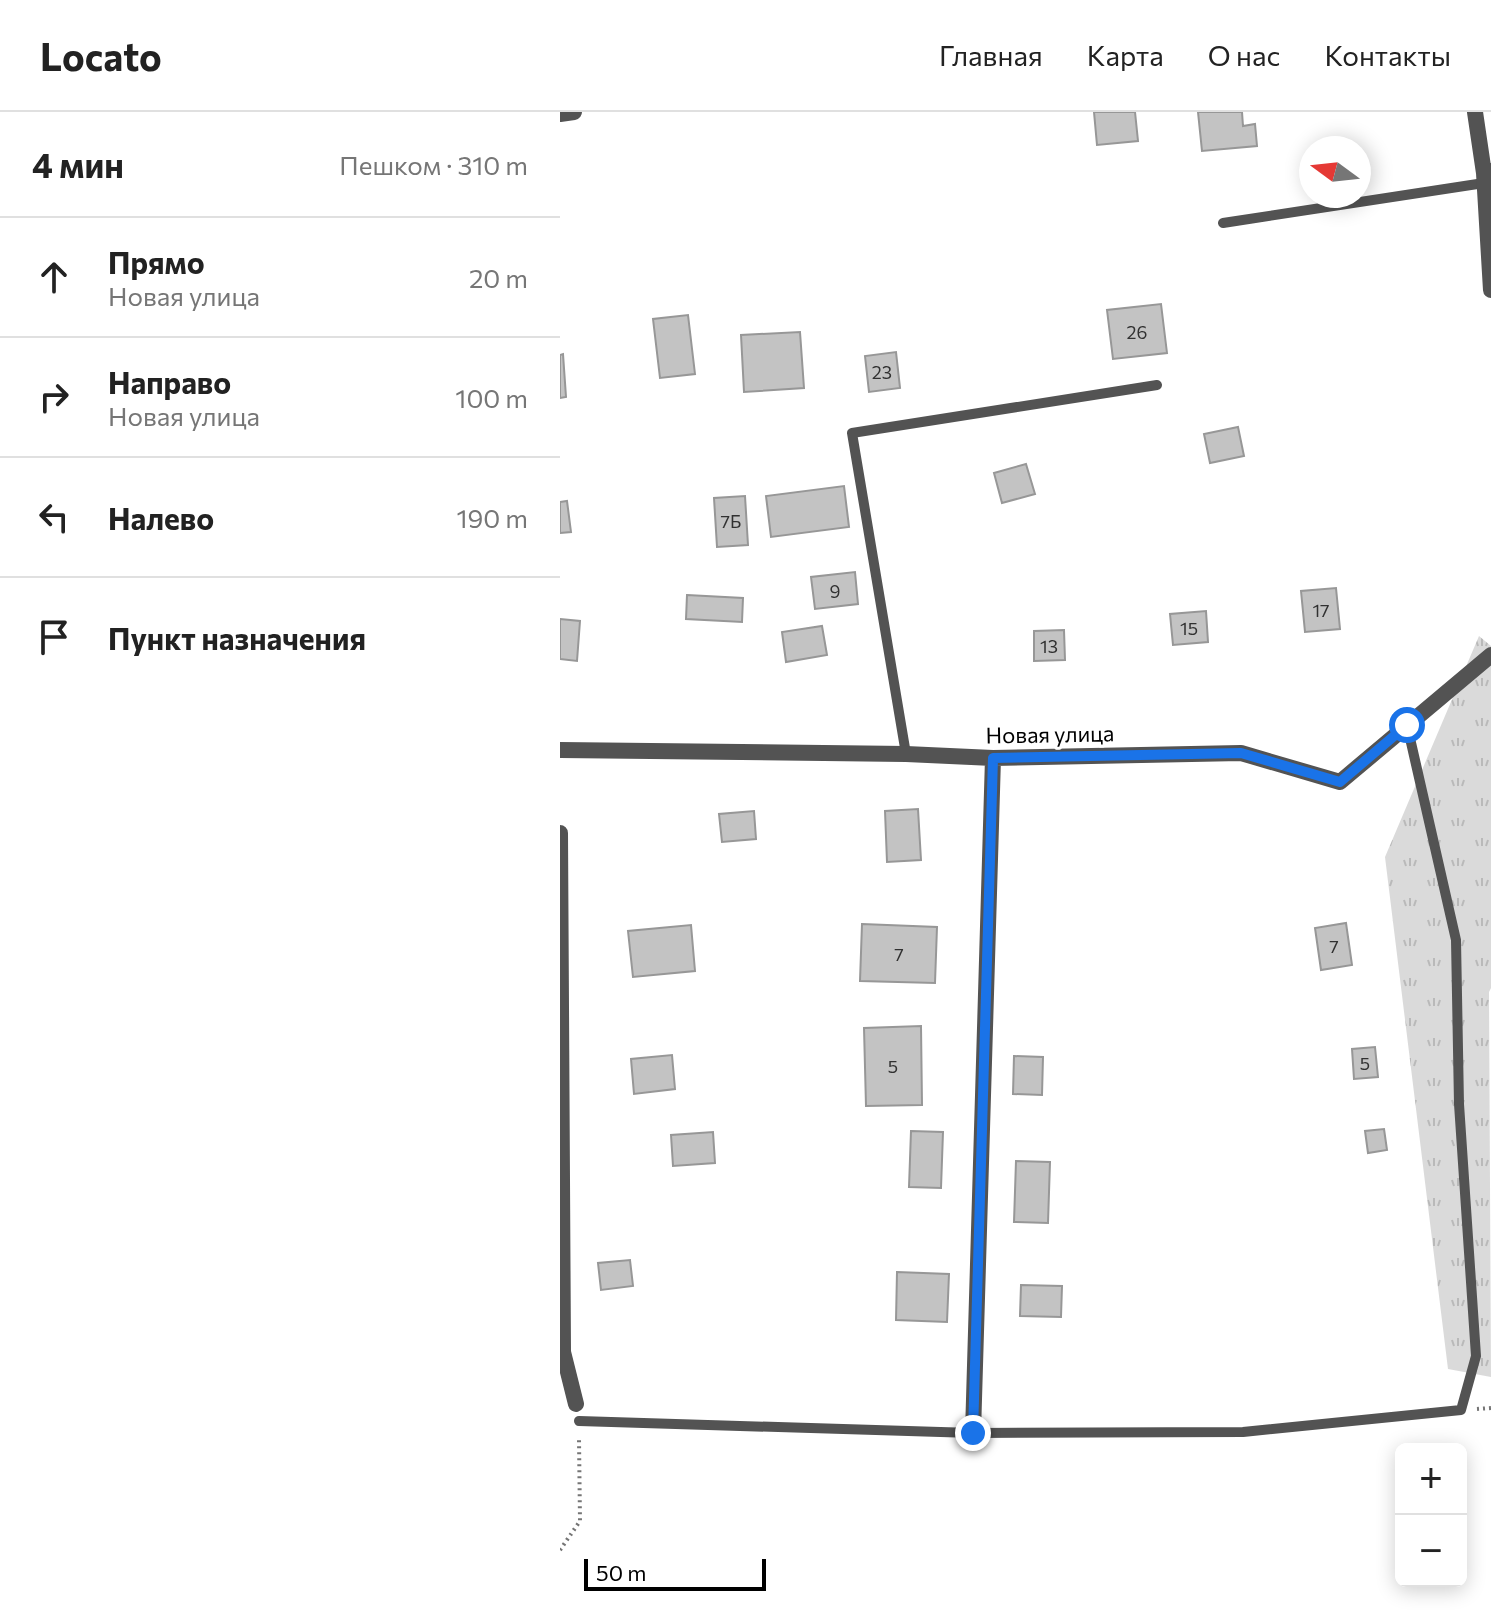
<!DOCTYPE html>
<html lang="ru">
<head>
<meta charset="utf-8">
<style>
	:root { --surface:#fff; --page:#f2f2f2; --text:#222; --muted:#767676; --line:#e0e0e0 }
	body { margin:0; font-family:Commissioner,sans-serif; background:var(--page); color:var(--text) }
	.controls { position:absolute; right:24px; bottom:24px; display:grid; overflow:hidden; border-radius:12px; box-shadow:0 4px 20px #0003 }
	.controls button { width:72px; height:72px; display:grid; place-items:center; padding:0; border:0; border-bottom:2px solid var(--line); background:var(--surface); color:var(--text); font:40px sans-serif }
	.compass { position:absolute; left:739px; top:24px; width:72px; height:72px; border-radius:50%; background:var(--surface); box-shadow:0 4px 20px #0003; rotate:285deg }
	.scale { position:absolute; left:24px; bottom:20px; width:182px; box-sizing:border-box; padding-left:8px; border:4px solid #000; border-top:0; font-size:22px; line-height:28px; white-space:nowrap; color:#000; -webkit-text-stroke:6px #fff; paint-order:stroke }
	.stop { position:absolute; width:24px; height:24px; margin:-18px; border:6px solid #1a73e8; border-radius:50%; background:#fff }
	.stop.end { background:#1a73e8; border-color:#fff; box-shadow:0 2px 8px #0008 }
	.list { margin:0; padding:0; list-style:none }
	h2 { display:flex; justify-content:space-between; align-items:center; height:104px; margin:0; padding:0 32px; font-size:34px }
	h2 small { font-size:26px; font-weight:400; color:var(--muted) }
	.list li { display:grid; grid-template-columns:52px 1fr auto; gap:24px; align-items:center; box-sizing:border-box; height:120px; padding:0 32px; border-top:2px solid var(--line) }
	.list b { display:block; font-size:30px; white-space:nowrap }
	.list p { margin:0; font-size:26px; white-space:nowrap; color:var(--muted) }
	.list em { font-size:26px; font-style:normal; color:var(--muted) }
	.icon { flex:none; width:44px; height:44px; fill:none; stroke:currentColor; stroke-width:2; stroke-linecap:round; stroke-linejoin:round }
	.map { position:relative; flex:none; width:931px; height:1499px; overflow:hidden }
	header { display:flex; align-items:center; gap:48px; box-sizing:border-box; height:112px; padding:0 40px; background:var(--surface); border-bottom:2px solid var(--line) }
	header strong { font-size:38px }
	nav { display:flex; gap:44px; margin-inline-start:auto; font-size:28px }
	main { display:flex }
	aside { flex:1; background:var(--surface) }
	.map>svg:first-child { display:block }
</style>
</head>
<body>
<header>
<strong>Locato</strong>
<nav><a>Главная</a><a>Карта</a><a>О нас</a><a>Контакты</a></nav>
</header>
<main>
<aside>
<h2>4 мин<small>Пешком · 310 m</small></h2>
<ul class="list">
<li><svg class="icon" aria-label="ahead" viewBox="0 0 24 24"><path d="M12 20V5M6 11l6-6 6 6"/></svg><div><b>Прямо</b><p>Новая улица</p></div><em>20 m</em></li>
<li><svg class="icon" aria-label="right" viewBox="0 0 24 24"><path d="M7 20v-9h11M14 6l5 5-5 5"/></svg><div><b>Направо</b><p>Новая улица</p></div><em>100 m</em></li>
<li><svg class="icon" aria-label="left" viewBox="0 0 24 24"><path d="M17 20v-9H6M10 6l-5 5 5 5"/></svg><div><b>Налево</b></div><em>190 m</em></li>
<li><svg class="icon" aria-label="arrive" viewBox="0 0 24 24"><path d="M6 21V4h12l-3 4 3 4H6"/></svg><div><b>Пункт назначения</b></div></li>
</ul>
</aside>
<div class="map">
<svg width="931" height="1499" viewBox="0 0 931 1499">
	<defs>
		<pattern id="grass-tufts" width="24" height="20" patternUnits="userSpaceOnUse" patternTransform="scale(2)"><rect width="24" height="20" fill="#dadada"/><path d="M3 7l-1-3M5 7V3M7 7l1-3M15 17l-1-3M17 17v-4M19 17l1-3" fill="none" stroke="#b9b9b9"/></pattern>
	</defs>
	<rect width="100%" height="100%" fill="#fff"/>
	<path fill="url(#grass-tufts)" d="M919 524 931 534V876L929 880 931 1265 888 1257 825 745Z"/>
	<path fill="#c3c3c3" stroke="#979797" stroke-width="2" d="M534 0H575L578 29 537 33Z
		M638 0H682L683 14 695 12 697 34 642 39Z
		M601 192 607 241 553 247 547 198Z
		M128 203 135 262 100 266 93 207Z
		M240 220 244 276 184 280 181 223Z
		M336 240 340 276 309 280 305 244Z
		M3 242 6 285 0 286V243Z
		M678 315 684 344 650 351 644 322Z
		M466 352 475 382 442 391 434 361Z
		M284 374 289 415 211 425 206 384Z
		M185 384 188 433 157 435 154 386Z
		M7 389 11 420 0 421V390Z
		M295 460 298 492 255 497 251 465Z
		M776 476 780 517 745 520 741 479Z
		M127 483 183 486 182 510 126 507Z
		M646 499 648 530 613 533 610 502Z
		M0 507 20 509 17 549 0 547Z
		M262 514 267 543 226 550 222 520Z
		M504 518 505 548 474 549V519Z
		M358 697 361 748 327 750 325 699Z
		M194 699 196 727 162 730 159 702Z
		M786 811 792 853 761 858 755 816Z
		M302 812 377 815 375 871 300 869Z
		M131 813 135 859 73 865 68 819Z
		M361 914 362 993 306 994 304 916Z
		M815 935 818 965 794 967 792 937Z
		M112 943 115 977 74 982 71 947Z
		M454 944 483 945 482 983 453 982Z
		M824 1017 827 1038 808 1041 805 1019Z
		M351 1019 383 1020 381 1076 349 1075Z
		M153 1020 155 1051 113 1054 111 1023Z
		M456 1049 490 1050 488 1111 454 1110Z
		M70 1148 73 1174 41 1178 38 1151Z
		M337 1160 389 1162 387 1210 336 1208Z
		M461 1173 502 1174 501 1205 460 1204Z"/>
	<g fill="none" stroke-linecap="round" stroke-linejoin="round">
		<path stroke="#757575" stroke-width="4" stroke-dasharray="2 4" stroke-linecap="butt" d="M917 1297 931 1296
			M0 1438 20 1409 19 1327"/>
		<path stroke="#535353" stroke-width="10" d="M663 111 924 71
			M346 642 292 321 597 273
			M19 1309 413 1321 683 1320 901 1298 916 1244 899 992 896 828 847 613"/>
		<path stroke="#535353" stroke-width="16" d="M915 0 924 61 931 59
			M0 2 14 0
			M924 61 931 178
			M0 638 346 642 433 646 681 641 780 670 931 543
			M0 721 3 1240 16 1292
			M413 1321 433 646"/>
	</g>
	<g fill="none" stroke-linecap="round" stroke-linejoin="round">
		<path stroke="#1a73e8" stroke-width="10" d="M413 1321 433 646 681 641 780 670 847 613"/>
	</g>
	<g text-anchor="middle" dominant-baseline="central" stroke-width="6" stroke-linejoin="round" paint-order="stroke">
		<g font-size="18" fill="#313131">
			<text x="577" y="220">26</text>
			<text x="322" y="260">23</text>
			<text x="171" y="409">7Б</text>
			<text x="275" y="479">9</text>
			<text x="761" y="498">17</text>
			<text x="629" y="516">15</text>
			<text x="489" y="534">13</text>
			<text x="774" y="834">7</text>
			<text x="339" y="842">7</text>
			<text x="805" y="951">5</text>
			<text x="333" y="954">5</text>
		</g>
		<g font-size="22" fill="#000" stroke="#fff">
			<text transform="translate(490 622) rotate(-1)">Новая улица</text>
		</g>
	</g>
</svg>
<div class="controls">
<button>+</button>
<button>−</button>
</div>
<svg class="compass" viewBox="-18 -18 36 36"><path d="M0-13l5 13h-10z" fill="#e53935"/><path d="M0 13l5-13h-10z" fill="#767676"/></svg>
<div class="scale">50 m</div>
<div class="stop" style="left:847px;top:613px"></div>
<div class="stop end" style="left:413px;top:1321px"></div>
</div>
</main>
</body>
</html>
